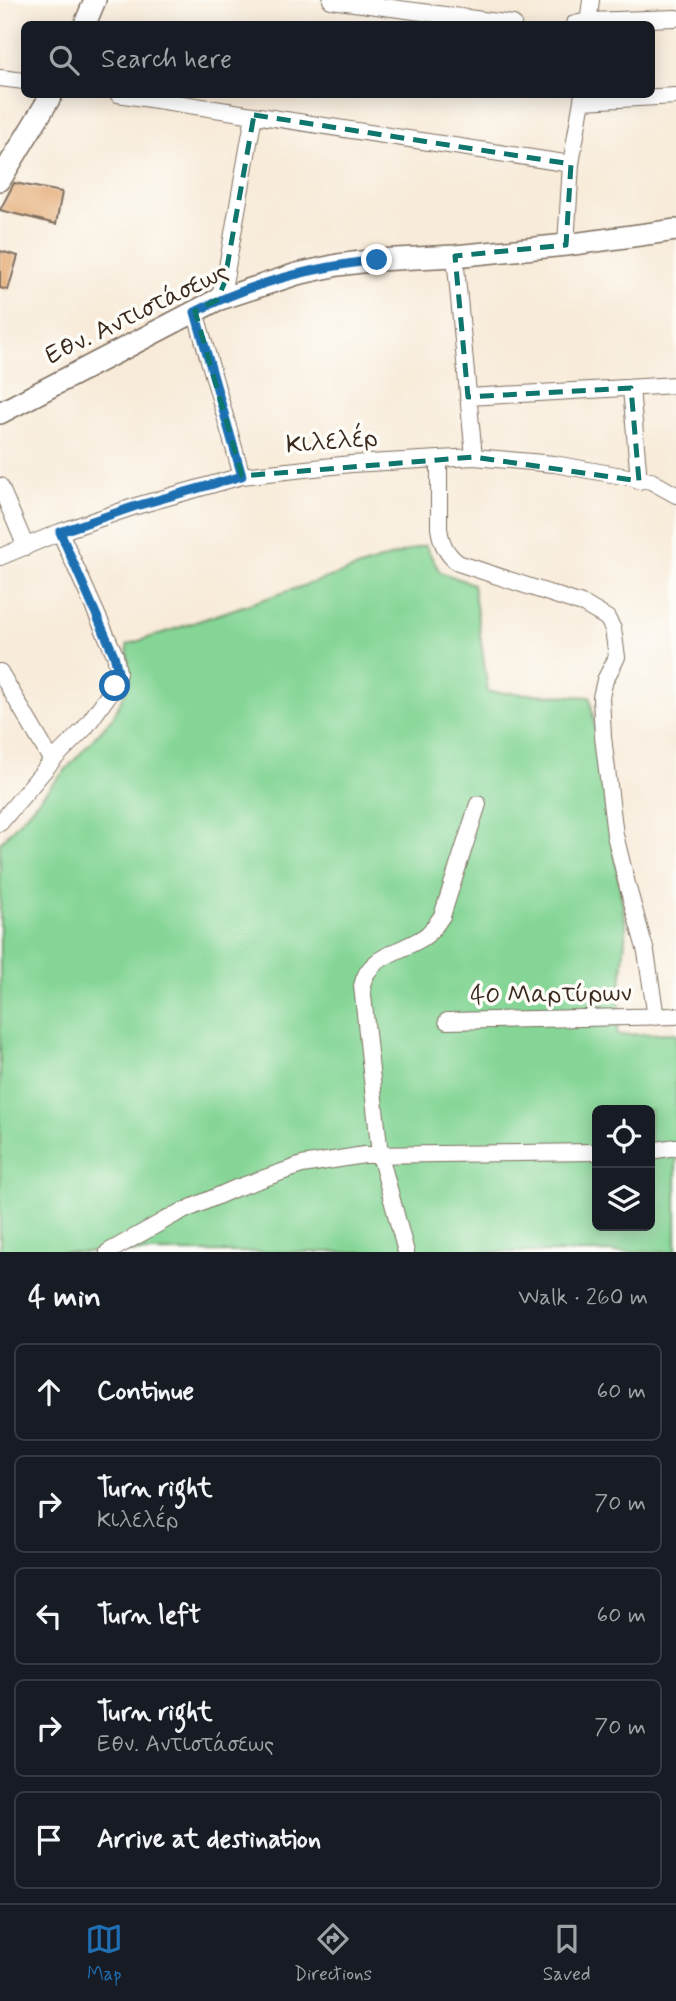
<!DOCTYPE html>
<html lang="en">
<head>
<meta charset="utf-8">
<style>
	:root { --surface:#171b24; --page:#20242c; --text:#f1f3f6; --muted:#9ea1a6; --line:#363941; --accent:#1f6fb2 }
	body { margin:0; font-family:Mynerve,sans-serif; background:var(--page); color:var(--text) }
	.controls { position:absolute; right:21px; bottom:21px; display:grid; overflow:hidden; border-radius:10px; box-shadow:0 4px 18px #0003 }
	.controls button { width:63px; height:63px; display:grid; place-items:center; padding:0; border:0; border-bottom:2px solid var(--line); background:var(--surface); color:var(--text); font:35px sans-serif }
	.stop { position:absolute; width:21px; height:21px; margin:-16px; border:5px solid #1f6fb2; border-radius:50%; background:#fff }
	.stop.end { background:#1f6fb2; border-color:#fff; box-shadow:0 2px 7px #0008 }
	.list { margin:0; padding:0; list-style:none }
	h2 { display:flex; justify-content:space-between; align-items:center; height:91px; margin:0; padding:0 28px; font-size:30px }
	h2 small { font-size:23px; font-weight:400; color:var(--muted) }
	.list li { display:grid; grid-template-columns:46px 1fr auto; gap:21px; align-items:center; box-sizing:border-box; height:98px; margin:0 14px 14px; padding:0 14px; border:2px solid var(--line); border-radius:10px }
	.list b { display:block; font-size:26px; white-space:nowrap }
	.list p { margin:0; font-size:23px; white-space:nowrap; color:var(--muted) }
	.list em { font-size:23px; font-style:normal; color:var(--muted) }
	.icon { flex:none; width:38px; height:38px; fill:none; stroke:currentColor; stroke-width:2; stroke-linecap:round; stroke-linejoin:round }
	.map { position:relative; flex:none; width:676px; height:1252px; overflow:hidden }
	.search { position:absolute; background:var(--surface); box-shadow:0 4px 18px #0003; left:21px; right:21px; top:21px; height:77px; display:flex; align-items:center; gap:18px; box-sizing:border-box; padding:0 24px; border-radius:10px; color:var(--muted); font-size:26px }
	.sheet { height:651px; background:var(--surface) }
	nav { display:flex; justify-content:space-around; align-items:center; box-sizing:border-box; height:98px; border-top:2px solid var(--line); background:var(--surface); font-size:19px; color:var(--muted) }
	nav a { display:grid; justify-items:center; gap:4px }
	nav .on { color:var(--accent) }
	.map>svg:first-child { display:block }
</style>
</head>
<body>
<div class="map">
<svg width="676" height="1252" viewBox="0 0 676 1252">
	<rect width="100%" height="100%" fill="#fdfcf7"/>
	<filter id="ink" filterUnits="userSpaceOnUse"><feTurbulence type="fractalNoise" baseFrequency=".0143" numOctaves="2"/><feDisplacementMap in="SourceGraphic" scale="14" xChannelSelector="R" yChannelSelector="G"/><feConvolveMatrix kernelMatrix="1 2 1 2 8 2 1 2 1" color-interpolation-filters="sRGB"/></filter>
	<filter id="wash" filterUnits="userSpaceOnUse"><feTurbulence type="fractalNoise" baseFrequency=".00686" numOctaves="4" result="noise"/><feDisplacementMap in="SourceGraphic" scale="28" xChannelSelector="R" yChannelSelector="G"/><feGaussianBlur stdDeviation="1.57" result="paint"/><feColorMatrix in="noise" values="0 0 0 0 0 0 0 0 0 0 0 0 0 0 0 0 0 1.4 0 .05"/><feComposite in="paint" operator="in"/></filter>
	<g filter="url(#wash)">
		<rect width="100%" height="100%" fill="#f8ebd9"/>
		<path fill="#85d696" stroke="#60805a" stroke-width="2" fill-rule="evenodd" d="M425 545 440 572 473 584 488 692 590 697 626 927 617 1035 676 1033V1252H0V843L113 717 130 682 127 645ZM597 1110H650V1226H597Z"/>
		<g id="blocks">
			<path fill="#e1a165" d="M14 183 62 192 56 224 0 210Z
				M0 251 18 256 8 290 0 288Z"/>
		</g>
	</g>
	<g filter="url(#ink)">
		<use href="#blocks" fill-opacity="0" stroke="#7d6e5f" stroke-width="2"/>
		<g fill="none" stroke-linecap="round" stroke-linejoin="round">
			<g stroke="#7d6e5f" stroke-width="18">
				<path id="minor" d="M331 0 513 24
					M574 24 588 21 676 18
					M588 24 591 0
					M0 78 24 81
					M118 94 571 164
					M582 101 676 96
					M566 245 571 164 583 94
					M455 256 474 457
					M217 300 224 284 254 115
					M195 311 242 476
					M631 388 639 481
					M468 397 676 385
					M439 459V528C441 543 446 554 458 563L585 605 607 618 613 629 617 657 605 680 601 697 603 737 615 835 628 888 646 952 656 1017
					M0 486 26 547
					M0 557 60 532 136 506 242 476 351 464 474 457 554 464 651 481 676 495
					M0 672 52 761
					M0 823 52 761 85 728 115 686 118 672 115 655 60 532
					M447 1021 676 1016
					M650 1151 676 1147
					M108 1252 174 1215 236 1188 302 1165 364 1155 597 1152
					M406 1252 380 1155 362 986C368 955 400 953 424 937 432 932 436 924 442 916L478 804"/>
			</g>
			<g stroke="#7d6e5f" stroke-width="24">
				<path id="tertiary" d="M85 24 95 0
					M0 180 52 94
					M0 413 217 300 297 274 338 265 377 260 455 256 566 245 676 230"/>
			</g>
			<use href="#minor" stroke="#fff" stroke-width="16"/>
			<use href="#tertiary" stroke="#fff" stroke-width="21"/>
		</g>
	</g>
	<g fill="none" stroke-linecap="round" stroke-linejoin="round" filter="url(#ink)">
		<path stroke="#1f6fb2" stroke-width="9" d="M115 686 118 672 114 655 60 532 136 506 242 476 195 312C251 283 314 267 377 260"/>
	</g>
	<path fill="none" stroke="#0f766e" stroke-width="5" stroke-dasharray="14 9" stroke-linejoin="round" d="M254 115 571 164 566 245 455 256 468 397 631 388 639 481 474 457 242 476 195 311 217 300 224 284Z"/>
	<g text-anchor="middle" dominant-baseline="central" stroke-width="7" stroke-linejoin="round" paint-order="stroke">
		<g font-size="26" fill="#3b2a1e" stroke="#fdfcf7">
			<text transform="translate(137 314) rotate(-26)">Εθν. Αντιστάσεως</text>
			<text transform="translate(332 442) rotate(-5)">Κιλελέρ</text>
			<text transform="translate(551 995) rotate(-1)">40 Μαρτύρων</text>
		</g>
	</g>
</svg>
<div class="controls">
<button><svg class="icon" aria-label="locate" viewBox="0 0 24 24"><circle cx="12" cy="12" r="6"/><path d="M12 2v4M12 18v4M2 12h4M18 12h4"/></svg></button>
<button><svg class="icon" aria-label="layers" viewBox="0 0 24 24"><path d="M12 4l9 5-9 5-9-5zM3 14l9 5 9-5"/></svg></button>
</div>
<div class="stop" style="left:115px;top:686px"></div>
<div class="stop end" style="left:377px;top:260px"></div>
<div class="search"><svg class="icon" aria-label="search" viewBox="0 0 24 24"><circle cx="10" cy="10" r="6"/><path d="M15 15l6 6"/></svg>Search here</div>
</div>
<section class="sheet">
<h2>4 min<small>Walk · 260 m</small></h2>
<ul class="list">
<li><svg class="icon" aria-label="ahead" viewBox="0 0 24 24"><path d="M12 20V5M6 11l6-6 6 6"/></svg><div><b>Continue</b></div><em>60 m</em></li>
<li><svg class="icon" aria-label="right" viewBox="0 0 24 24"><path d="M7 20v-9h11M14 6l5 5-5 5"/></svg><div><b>Turn right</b><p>Κιλελέρ</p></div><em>70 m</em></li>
<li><svg class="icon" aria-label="left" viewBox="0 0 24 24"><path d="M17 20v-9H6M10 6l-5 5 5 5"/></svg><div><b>Turn left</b></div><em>60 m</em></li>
<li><svg class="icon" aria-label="right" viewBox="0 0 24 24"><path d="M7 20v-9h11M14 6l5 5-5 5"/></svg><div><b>Turn right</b><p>Εθν. Αντιστάσεως</p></div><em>70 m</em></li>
<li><svg class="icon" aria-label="arrive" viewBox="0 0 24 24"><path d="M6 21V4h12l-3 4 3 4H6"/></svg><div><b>Arrive at destination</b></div></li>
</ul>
</section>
<nav>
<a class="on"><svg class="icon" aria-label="map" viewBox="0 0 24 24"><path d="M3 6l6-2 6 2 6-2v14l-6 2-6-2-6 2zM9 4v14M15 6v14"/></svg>Map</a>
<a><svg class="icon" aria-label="directions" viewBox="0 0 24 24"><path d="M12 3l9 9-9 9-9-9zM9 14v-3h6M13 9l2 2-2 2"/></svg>Directions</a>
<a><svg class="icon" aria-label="saved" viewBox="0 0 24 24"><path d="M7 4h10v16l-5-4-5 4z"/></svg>Saved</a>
</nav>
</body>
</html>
